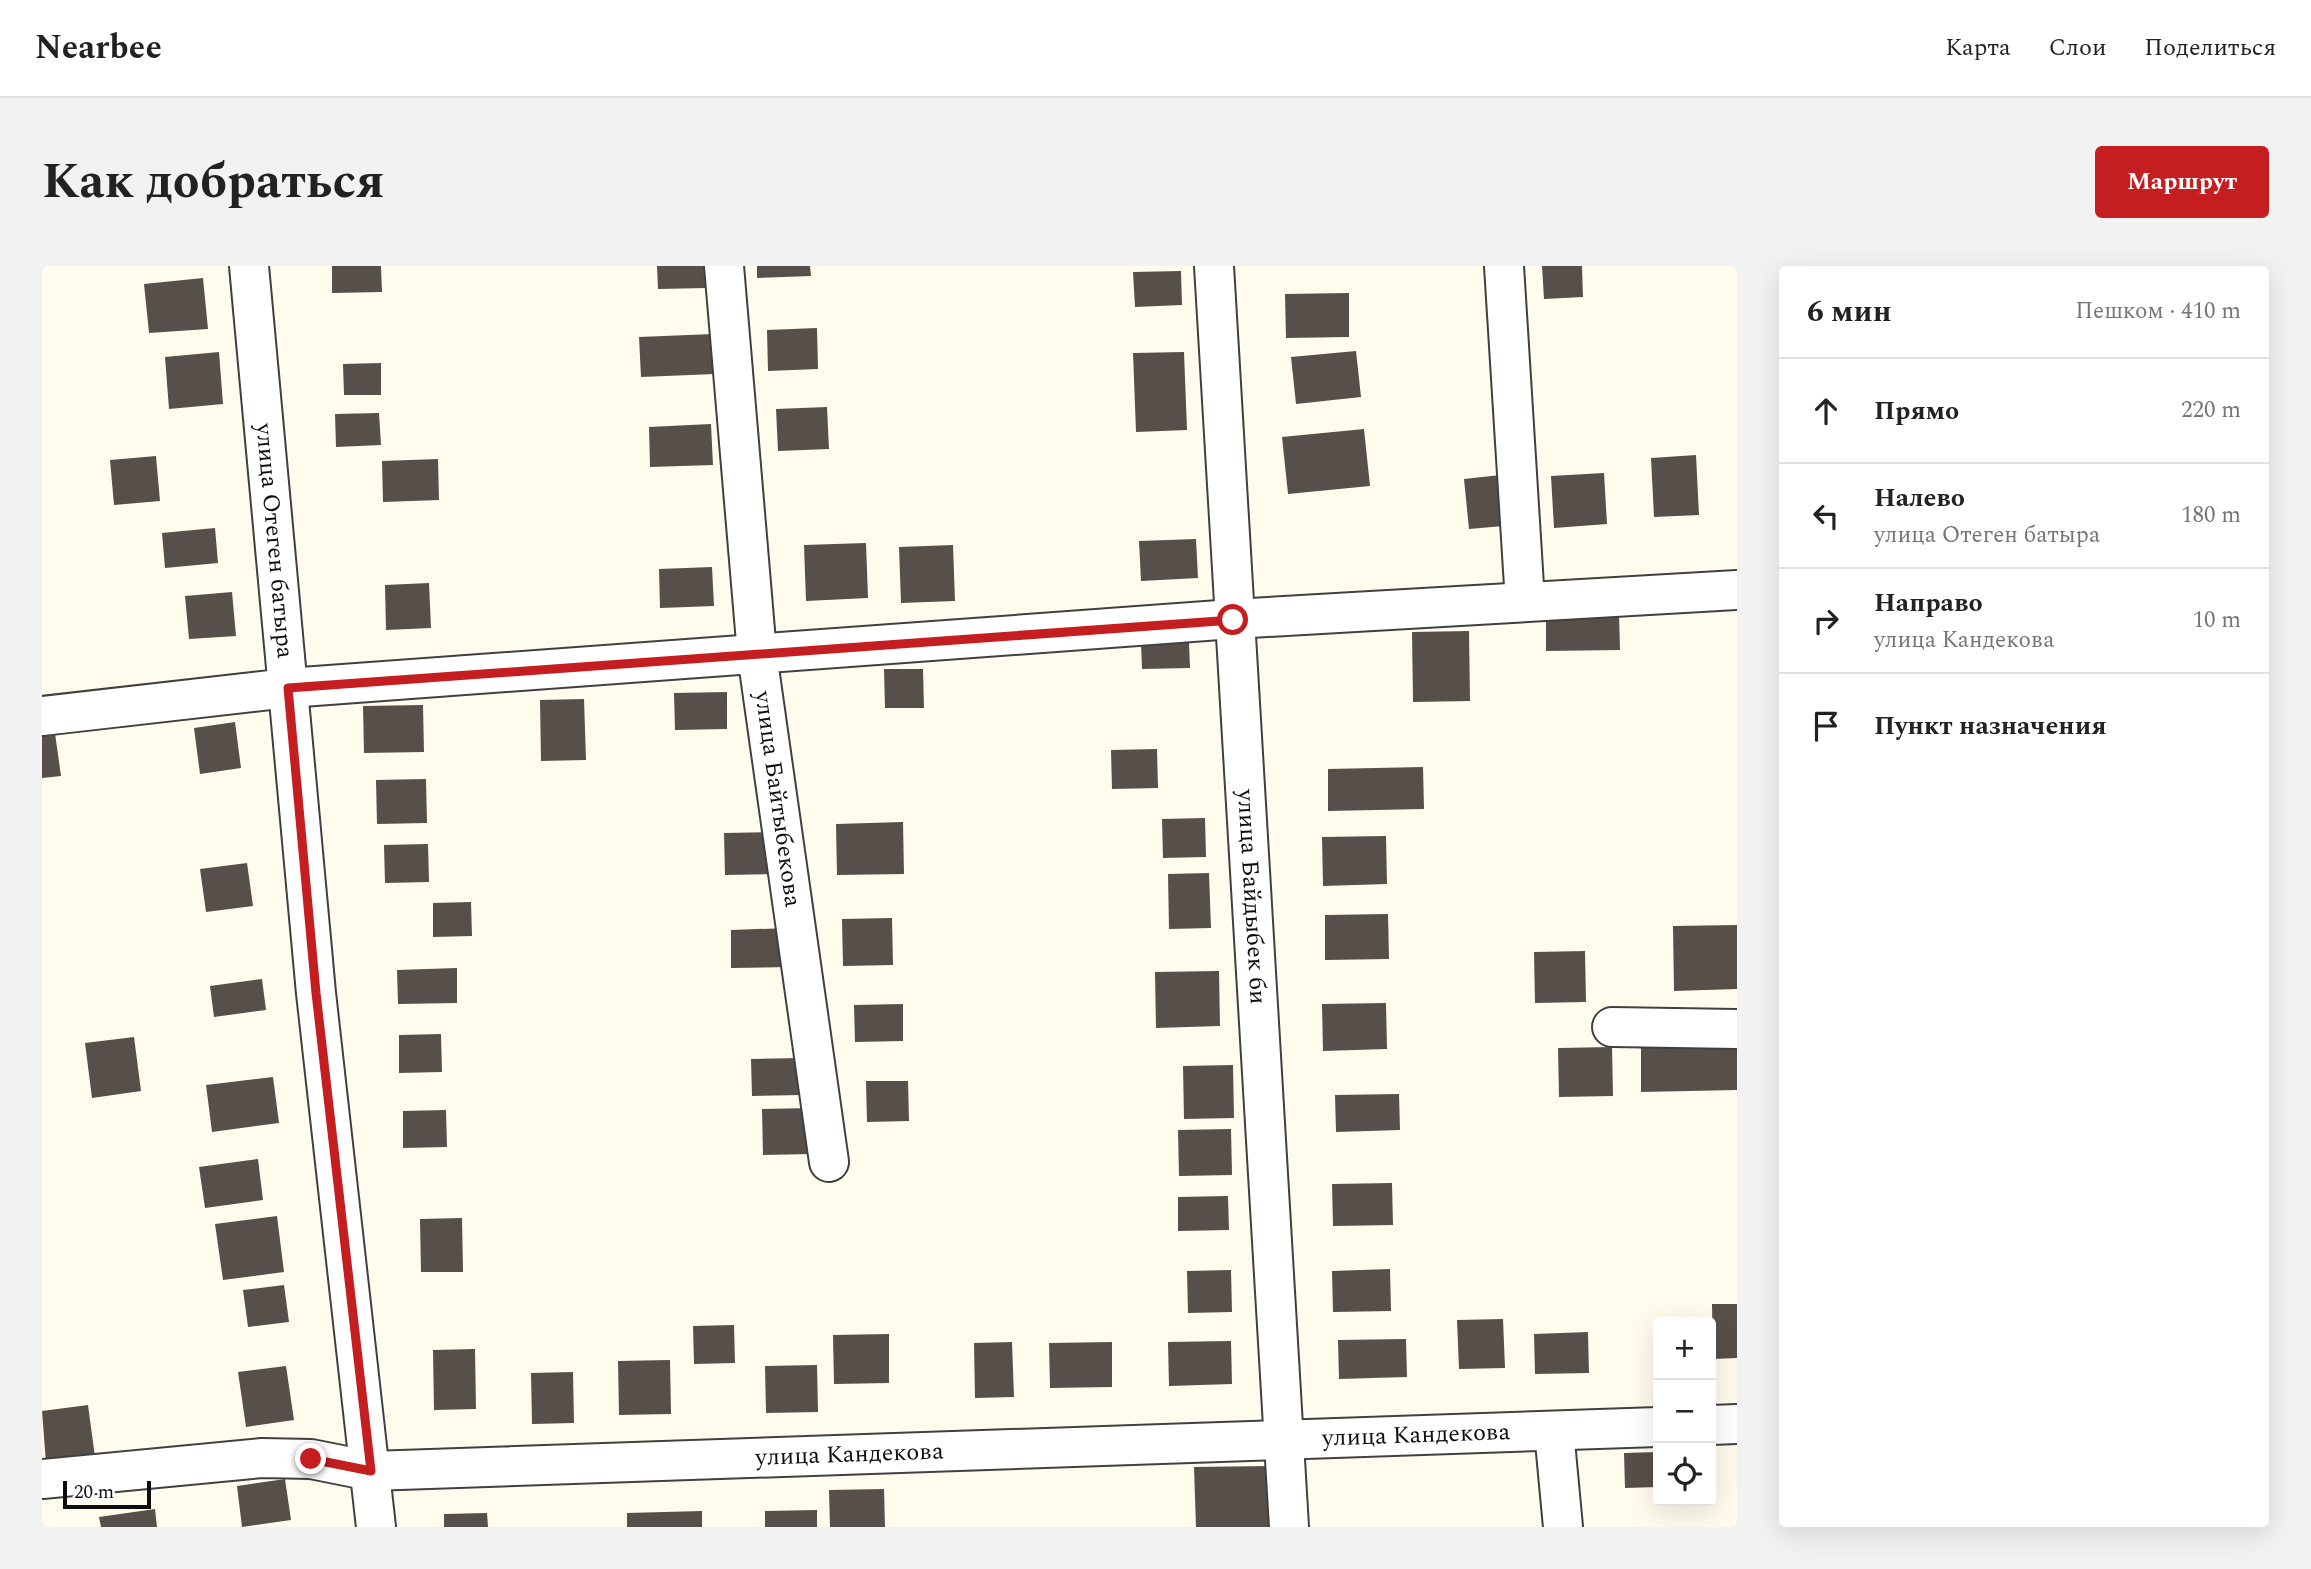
<!DOCTYPE html>
<html lang="ru">
<head>
<meta charset="utf-8">
<style>
	:root { --surface:#fff; --page:#f2f2f2; --text:#222; --muted:#767676; --line:#e0e0e0; --accent:#c51e21 }
	body { margin:0; font-family:Spectral,serif; background:var(--page); color:var(--text) }
	.controls { position:absolute; right:21px; bottom:21px; display:grid; overflow:hidden; border-radius:7px; box-shadow:0 7px 28px #0002 }
	.controls button { width:63px; height:63px; display:grid; place-items:center; padding:0; border:0; border-bottom:2px solid var(--line); background:var(--surface); color:var(--text); font:35px sans-serif }
	.scale { position:absolute; left:21px; bottom:18px; width:88px; box-sizing:border-box; padding-left:7px; border:4px solid #0d0d0d; border-top:0; font-size:19px; line-height:24px; white-space:nowrap; color:#0d0d0d; -webkit-text-stroke:5px #fff; paint-order:stroke }
	.stop { position:absolute; width:21px; height:21px; margin:-16px; border:5px solid #c51e21; border-radius:50%; background:#fff }
	.stop.end { background:#c51e21; border-color:#fff; box-shadow:0 2px 7px #0008 }
	.list { margin:0; padding:0; list-style:none }
	h2 { display:flex; justify-content:space-between; align-items:center; height:91px; margin:0; padding:0 28px; font-size:30px }
	h2 small { font-size:23px; font-weight:400; color:var(--muted) }
	.list li { display:grid; grid-template-columns:46px 1fr auto; gap:21px; align-items:center; box-sizing:border-box; height:105px; padding:0 28px; border-top:2px solid var(--line) }
	.list b { display:block; font-size:26px; white-space:nowrap }
	.list p { margin:0; font-size:23px; white-space:nowrap; color:var(--muted) }
	.list em { font-size:23px; font-style:normal; color:var(--muted) }
	.icon { flex:none; width:38px; height:38px; fill:none; stroke:currentColor; stroke-width:2; stroke-linecap:round; stroke-linejoin:round }
	.map { position:relative; flex:none; width:1695px; height:1261px; overflow:hidden; border-radius:7px }
	header { display:flex; align-items:center; gap:42px; box-sizing:border-box; height:98px; padding:0 35px; background:var(--surface); border-bottom:2px solid var(--line) }
	header strong { font-size:33px }
	nav { display:flex; gap:38px; margin-inline-start:auto; font-size:24px }
	.intro { display:flex; align-items:center; justify-content:space-between; box-sizing:border-box; height:168px; padding:0 42px }
	h1 { margin:0; font-size:49px }
	.button { padding:18px 32px; border-radius:7px; background:var(--accent); color:#fff; font-size:24px; font-weight:700 }
	main { display:flex; gap:42px; padding:0 42px }
	aside { flex:1; background:var(--surface); border-radius:7px; box-shadow:0 7px 28px #0002 }
	.map>svg:first-child { display:block }
</style>
</head>
<body>
<header>
<strong>Nearbee</strong>
<nav><a>Карта</a><a>Слои</a><a>Поделиться</a></nav>
</header>
<div class="intro"><h1>Как добраться</h1><a class="button">Маршрут</a></div>
<main>
<div class="map">
<svg width="1695" height="1261" viewBox="0 0 1695 1261">
	<rect width="100%" height="100%" fill="#fffcee"/>
	<path fill="#574f49" d="M290 0H339L340 26 290 27Z
		M615 0H665V22L616 23Z
		M715 0H768L769 10 715 12Z
		M1500 0H1540L1541 31 1502 33Z
		M1139 5 1140 39 1093 41 1091 6Z
		M161 12 166 63 107 67 102 18Z
		M1307 27V71L1244 72 1243 28Z
		M775 62 776 103 726 105 725 64Z
		M671 68 673 108 599 111 597 71Z
		M1314 85 1319 131 1254 138 1249 91Z
		M177 86 181 138 127 143 123 91Z
		M1142 86 1145 164 1094 166 1091 87Z
		M339 97V129H302L301 98Z
		M785 141 787 183 736 185 734 143Z
		M337 147 339 179 294 181 293 148Z
		M669 158 671 199 608 201 607 161Z
		M1322 163 1328 220 1246 228 1240 171Z
		M1654 189 1657 249 1612 251 1609 192Z
		M114 190 118 235 72 239 68 194Z
		M396 193 397 234 341 236 340 195Z
		M1562 207 1565 258 1512 262 1509 210Z
		M1468 208 1473 259 1427 263 1422 213Z
		M173 262 176 297 123 302 120 267Z
		M1154 273 1156 312 1099 315 1097 275Z
		M824 277 826 332 764 335 762 279Z
		M911 279 913 335 859 337 857 281Z
		M670 301 672 340 618 342 617 303Z
		M387 317 389 362 344 364 343 319Z
		M190 326 194 370 147 373 143 330Z
		M1577 348 1578 384 1504 385V350Z
		M1427 365 1428 435 1371 436 1370 366Z
		M1147 376 1148 402 1100 403 1099 377Z
		M842 403H881L882 442H843Z
		M685 426V463L633 464 632 427Z
		M542 433 544 494 499 495 498 434Z
		M381 439 382 486 322 487 321 440Z
		M193 456 199 502 158 508 152 462Z
		M12 460 19 510 0 512V462Z
		M1115 483 1116 522 1070 523 1069 484Z
		M1381 501 1382 543 1286 545V503Z
		M384 513 385 557 335 558 334 514Z
		M1163 552 1164 591 1121 592 1120 553Z
		M861 556 862 608 795 609 794 558Z
		M731 566 732 608 683 609 682 567Z
		M1344 570 1345 618 1281 620 1280 571Z
		M386 578 387 616 343 617 342 579Z
		M205 597 211 640 164 646 158 603Z
		M1167 607 1169 662 1127 663 1126 608Z
		M429 636 430 670 391 671V637Z
		M1346 648 1347 693 1283 694V649Z
		M850 652 851 699 801 700 800 653Z
		M1695 659V723L1632 725 1631 660Z
		M747 662V701L689 702V664Z
		M1543 685 1544 736 1493 737 1492 686Z
		M415 702V737L356 738 355 704Z
		M1177 705 1178 760 1114 762 1113 706Z
		M220 713 224 744 172 751 168 720Z
		M1344 737 1345 783 1281 785 1280 738Z
		M861 738V775L813 776 812 739Z
		M399 768 400 806 357 807V769Z
		M92 771 99 825 50 832 43 777Z
		M1695 779V824L1599 826V780Z
		M1570 781 1571 830 1517 831 1516 782Z
		M757 792 758 829 710 830 709 793Z
		M1191 799 1192 852 1142 853 1141 800Z
		M231 811 237 857 170 866 164 819Z
		M824 815H866L867 855 825 856Z
		M1357 828 1358 864 1294 866 1293 829Z
		M770 842V888L721 889 720 843Z
		M404 844 405 881 361 882V845Z
		M1189 863 1190 909 1137 910 1136 864Z
		M216 893 221 934 163 942 157 901Z
		M1350 917 1351 959 1291 960 1290 918Z
		M1186 930 1187 964 1136 965V931Z
		M235 950 242 1006 181 1014 173 958Z
		M420 952 421 1006H379L378 953Z
		M1348 1003 1349 1045 1291 1046 1290 1005Z
		M1189 1004 1190 1046 1146 1047 1145 1005Z
		M242 1019 247 1056 206 1061 201 1024Z
		M1670 1038H1695V1092L1671 1093Z
		M1461 1053 1463 1102 1417 1103 1415 1054Z
		M692 1059 693 1097 652 1098 651 1060Z
		M1546 1066 1547 1107 1493 1108 1492 1068Z
		M847 1068V1117L792 1118 791 1069Z
		M1364 1073 1365 1111 1297 1113 1296 1074Z
		M1189 1075 1190 1118 1127 1120 1126 1076Z
		M970 1076 972 1131 933 1132 932 1077Z
		M1070 1076V1121L1008 1122 1007 1077Z
		M433 1083 434 1143 392 1144 391 1084Z
		M628 1094 629 1148 577 1149 576 1095Z
		M775 1099 776 1146 724 1147 723 1100Z
		M244 1100 252 1154 204 1161 196 1106Z
		M531 1106 532 1157 490 1158 489 1107Z
		M46 1139 53 1191 4 1197 0 1145Z
		M1616 1186V1221L1583 1222 1582 1187Z
		M1227 1200 1228 1261H1154L1152 1201Z
		M243 1213 249 1254 200 1261 195 1220Z
		M842 1223 843 1261H788L787 1224Z
		M113 1243 115 1261H59L57 1251Z
		M775 1244V1261H723V1245Z
		M660 1245V1261H585V1247Z
		M445 1247 446 1261H402V1248Z"/>
	<g fill="none" stroke-linecap="round" stroke-linejoin="round">
		<g stroke="#404040" stroke-width="42">
			<g id="minor">
				<path id="s1" d="M207 0 274 727 334 1261"/>
				<path id="s2" d="M682 0 715 388 787 896"/>
				<path id="s3" d="M1172 0 1247 1261"/>
				<path d="M1462 0 1483 336"/>
				<path d="M0 450 246 422 1191 353 1695 324"/>
				<path d="M1570 761 1695 763"/>
				<path d="M1669 1159 1695 1158"/>
				<path d="M1512 1165 1521 1261"/>
				<path id="s4" d="M0 1213 220 1192 269 1193 329 1205 1616 1161"/>
			</g>
		</g>
		<use href="#minor" stroke="#fff" stroke-width="38"/>
	</g>
	<g fill="none" stroke-linecap="round" stroke-linejoin="round">
		<path stroke="#c51e21" stroke-width="9" d="M269 1193 329 1205 274 727 246 422 1191 354"/>
	</g>
	<g text-anchor="middle" dominant-baseline="central" stroke-width="7" stroke-linejoin="round" paint-order="stroke">
		<g font-size="24" fill="#0d0d0d" stroke="#fff">
			<text stroke="none"><textPath href="#s1" startOffset="276">улица Отеген батыра</textPath></text>
			<text stroke="none"><textPath href="#s2" startOffset="536">улица Байтыбекова</textPath></text>
			<text stroke="none"><textPath href="#s3" startOffset="632">улица Байдыбек би</textPath></text>
			<text stroke="none"><textPath href="#s4" startOffset="1377">улица Кандекова</textPath></text>
			<text stroke="none"><textPath href="#s4" startOffset="810">улица Кандекова</textPath></text>
		</g>
	</g>
</svg>
<div class="controls">
<button>+</button>
<button>−</button>
<button><svg class="icon" aria-label="locate" viewBox="0 0 24 24"><circle cx="12" cy="12" r="6"/><path d="M12 2v4M12 18v4M2 12h4M18 12h4"/></svg></button>
</div>
<div class="scale">20 m</div>
<div class="stop" style="left:1191px;top:354px"></div>
<div class="stop end" style="left:269px;top:1193px"></div>
</div>
<aside>
<h2>6 мин<small>Пешком · 410 m</small></h2>
<ul class="list">
<li><svg class="icon" aria-label="ahead" viewBox="0 0 24 24"><path d="M12 20V5M6 11l6-6 6 6"/></svg><div><b>Прямо</b></div><em>220 m</em></li>
<li><svg class="icon" aria-label="left" viewBox="0 0 24 24"><path d="M17 20v-9H6M10 6l-5 5 5 5"/></svg><div><b>Налево</b><p>улица Отеген батыра</p></div><em>180 m</em></li>
<li><svg class="icon" aria-label="right" viewBox="0 0 24 24"><path d="M7 20v-9h11M14 6l5 5-5 5"/></svg><div><b>Направо</b><p>улица Кандекова</p></div><em>10 m</em></li>
<li><svg class="icon" aria-label="arrive" viewBox="0 0 24 24"><path d="M6 21V4h12l-3 4 3 4H6"/></svg><div><b>Пункт назначения</b></div></li>
</ul>
</aside>
</main>
</body>
</html>
